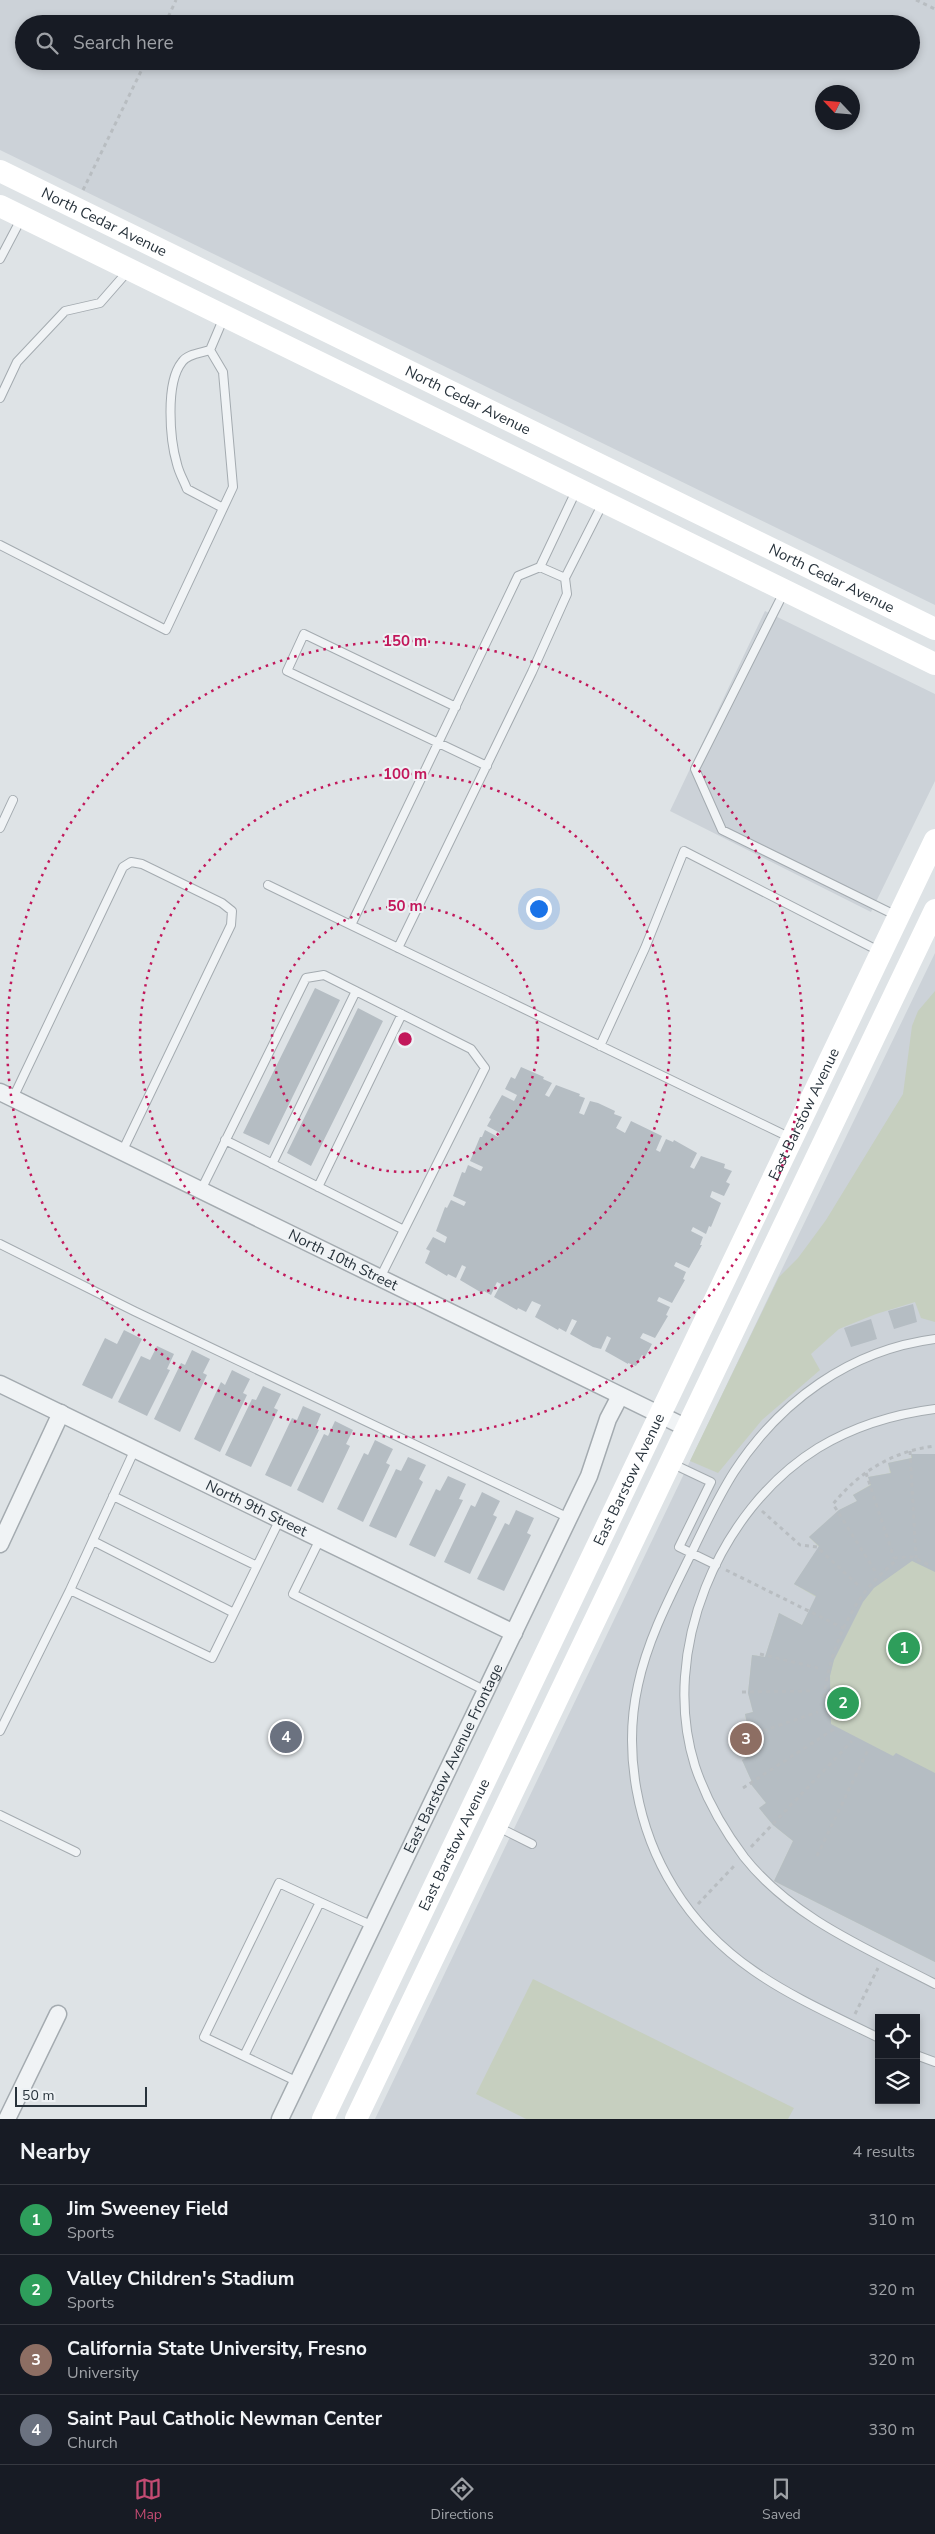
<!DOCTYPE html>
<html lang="en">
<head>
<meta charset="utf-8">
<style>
	:root { --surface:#171b24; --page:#20242c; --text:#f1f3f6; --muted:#9ea1a6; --line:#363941; --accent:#c34b72 }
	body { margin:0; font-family:"Nunito Sans",sans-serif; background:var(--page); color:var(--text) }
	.controls { position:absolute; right:15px; bottom:15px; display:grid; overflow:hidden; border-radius:0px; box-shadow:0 2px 8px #0003 }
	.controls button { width:45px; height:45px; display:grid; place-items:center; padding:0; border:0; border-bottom:1px solid var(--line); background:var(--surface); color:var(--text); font:25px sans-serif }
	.compass { position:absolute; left:815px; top:85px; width:45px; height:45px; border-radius:50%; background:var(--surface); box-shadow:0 2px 8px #0003; rotate:296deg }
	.scale { position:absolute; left:15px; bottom:12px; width:132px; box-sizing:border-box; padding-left:5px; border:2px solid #28333c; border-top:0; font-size:14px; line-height:18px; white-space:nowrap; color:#28333c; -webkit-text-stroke:4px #edf1f4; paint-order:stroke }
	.you { position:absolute; left:538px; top:908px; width:18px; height:18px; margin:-12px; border:4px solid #fff; border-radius:50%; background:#1a73e8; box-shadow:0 0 0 8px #1a73e833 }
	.badge { display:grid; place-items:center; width:32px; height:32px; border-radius:50%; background:var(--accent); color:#fff; font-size:16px; font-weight:700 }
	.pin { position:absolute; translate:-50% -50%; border:2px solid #fff; box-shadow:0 1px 5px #0006 }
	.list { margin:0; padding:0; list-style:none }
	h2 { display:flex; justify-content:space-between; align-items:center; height:65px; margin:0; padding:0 20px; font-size:21px }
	h2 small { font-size:16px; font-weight:400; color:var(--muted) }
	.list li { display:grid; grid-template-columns:32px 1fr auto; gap:15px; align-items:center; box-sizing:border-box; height:70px; padding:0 20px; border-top:1px solid var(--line) }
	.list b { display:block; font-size:19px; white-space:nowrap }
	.list p { margin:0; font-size:16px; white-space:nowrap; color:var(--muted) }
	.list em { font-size:16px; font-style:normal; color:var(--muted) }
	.icon { flex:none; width:28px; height:28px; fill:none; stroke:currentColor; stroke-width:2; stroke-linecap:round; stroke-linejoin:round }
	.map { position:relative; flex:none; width:935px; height:2119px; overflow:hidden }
	.search { position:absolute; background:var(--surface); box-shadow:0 2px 8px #0003; left:15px; right:15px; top:15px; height:55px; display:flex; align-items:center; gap:12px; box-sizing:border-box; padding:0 18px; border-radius:28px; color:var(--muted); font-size:19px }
	.sheet { height:345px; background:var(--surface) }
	nav { display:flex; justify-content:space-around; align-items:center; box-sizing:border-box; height:70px; border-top:1px solid var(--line); background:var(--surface); font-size:14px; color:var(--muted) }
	nav a { display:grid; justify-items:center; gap:2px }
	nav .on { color:var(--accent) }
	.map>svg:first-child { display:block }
</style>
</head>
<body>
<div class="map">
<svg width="935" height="2119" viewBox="0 0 935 2119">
	<rect width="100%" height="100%" fill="#dee3e6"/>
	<path fill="#ccd2d8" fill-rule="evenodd" d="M0 0H935V605L0 150ZM24 24H911V61H24ZM822 92H852V122H822Z
		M765 611 935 694V781L871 912 670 811Z
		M935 953V2119H375L783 1267ZM879 2018H916V2100H879Z"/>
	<path fill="#c6cfbf" d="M935 991V1322L921 1318 915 1302 876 1314 839 1329 811 1354 820 1370 762 1420 718 1473 690 1461 779 1277 798 1258 826 1220 903 1094 912 1026 918 1011Z
		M911 1454H935V1962L774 1881 793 1841 773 1825 759 1808 766 1803 750 1783 752 1782 742 1760 750 1755 741 1735 748 1732 745 1714 753 1712 748 1693 752 1655 765 1657 779 1613 802 1625 816 1597 794 1584 819 1547 809 1537 839 1510 857 1501 853 1495 870 1485 868 1477 890 1473 888 1463 911 1458Z
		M533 1979 794 2108 788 2119H526L476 2094Z"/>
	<path fill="#b5bdc3" d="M315 988 340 1000 269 1145 243 1133Z
		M358 1008 383 1021 311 1166 287 1153Z
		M521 1067 544 1077 543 1079 552 1083 545 1095 549 1097 556 1085 580 1094 579 1096 585 1098 579 1113 584 1115 590 1101 598 1103 615 1111 614 1114 622 1117 616 1128 625 1133 631 1121 662 1136 656 1150 660 1152 666 1139 673 1142 674 1140 697 1153 690 1167 694 1169 701 1156 725 1164 724 1168 732 1171 726 1182 730 1184 724 1196 712 1191 710 1197 721 1203 711 1227 709 1226 706 1234 693 1227 691 1231 703 1237 700 1245H702L689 1268 676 1262 674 1266 686 1272 683 1279 685 1280 672 1303 659 1297 657 1301 670 1307 666 1315 668 1316 655 1338 643 1333 640 1338 652 1344 645 1357 642 1355 636 1366 628 1363V1364L605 1351 611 1338 607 1336 601 1349 593 1347 570 1334 577 1321 572 1319 566 1332 559 1328 558 1330 535 1317 541 1305 532 1301 526 1312 518 1308 517 1310 494 1297 501 1284 497 1282 491 1295 484 1291 482 1293 460 1280 466 1267 462 1265 456 1278 448 1274 447 1276 425 1263 430 1251 426 1249 433 1237 445 1243 447 1237 436 1231 445 1207 447 1208 451 1200 464 1206 466 1202 453 1196 462 1172 465 1173 468 1165 481 1171 483 1167 470 1161 480 1137H482L485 1130 498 1137 500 1133 487 1126 491 1119 489 1118 502 1095 514 1101 517 1095 505 1089 511 1077 515 1079Z
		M913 1304 917 1322 894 1329 888 1311Z
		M871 1319 877 1339 851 1347 844 1328Z
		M124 1330 142 1339 112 1399 82 1385 105 1338 117 1344Z
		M157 1346 174 1354 167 1369 170 1370 147 1416 118 1402 141 1356 150 1360Z
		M192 1350 210 1359 203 1373 207 1375 180 1432 154 1419 181 1363 185 1365Z
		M232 1370 250 1379 243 1393 247 1395 220 1452 194 1439 221 1382 225 1385Z
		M263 1386 281 1394 274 1408 278 1410 251 1467 225 1455 252 1399 256 1400Z
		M303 1406 321 1414 315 1428 319 1430 291 1487 265 1475 292 1418 297 1420Z
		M335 1421 353 1430 346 1444 350 1446 323 1503 297 1490 324 1434 328 1436Z
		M375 1440 393 1449 386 1463 390 1465 363 1522 337 1509 364 1453 368 1455Z
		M911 1454H935V1572L912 1561 874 1588 863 1602 834 1660 830 1676 831 1724 893 1756 896 1753 935 1773V1962L774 1881 793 1841 773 1825 759 1808 766 1803 750 1783 752 1782 742 1760 750 1756 741 1735 749 1732 745 1714 753 1712 748 1693 752 1655 765 1657 779 1613 802 1625 816 1596 794 1584 819 1546 809 1537 839 1510 857 1501 853 1495 871 1485 868 1477 891 1473 888 1463 912 1458Z
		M408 1457 426 1465 419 1479 423 1482 396 1538 369 1526 396 1469 401 1471Z
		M448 1476 466 1484 459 1499 463 1500 435 1557 409 1545 436 1489 440 1491Z
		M482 1492 500 1501 493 1515 497 1517 470 1574 444 1562 471 1505 475 1507Z
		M516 1510 534 1518 527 1533 531 1535 504 1591 477 1579 505 1523 509 1525Z"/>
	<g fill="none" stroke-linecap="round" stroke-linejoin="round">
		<g stroke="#a4abb0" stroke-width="10">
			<path id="service" d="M0 259 21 219
				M210 350C201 353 187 354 182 362 165 383 170 440 177 464 179 473 184 481 187 489L223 508
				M0 398 17 362 65 311 100 303 128 271
				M0 545 166 630 233 487 223 372 210 350 224 317
				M540 567 565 578
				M784 592 695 769 722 830 897 916
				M456 707 304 634 287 671 487 766
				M0 828 13 800
				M268 885 791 1138
				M351 925 518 576 540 567 576 491
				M398 948 532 672 567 594 565 578 603 503
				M600 1046 645 948 684 851 879 951
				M13 1098 123 867 131 862 142 864 222 903 232 911 231 925 122 1152
				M225 1140 404 1230
				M272 1164 356 991
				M318 1187 402 1014
				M201 1190 306 978 324 975 471 1049 485 1068 380 1278
				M0 1244 134 1311 569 1518
				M935 1409C895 1414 853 1427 818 1448 718 1510 659 1652 695 1766 706 1799 723 1829 744 1857 792 1918 868 1949 935 1984
				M135 1449 70 1590 212 1658 280 1519
				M673 1464 711 1482 679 1547 716 1565
				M113 1496 257 1566
				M320 1539 293 1594 486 1691
				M93 1541 234 1613
				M0 1731 70 1590
				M0 1815 76 1852
				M498 1827 532 1844
				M320 1902 373 1926
				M879 2038C798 1998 723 1968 674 1888 637 1829 623 1752 638 1685 648 1638 671 1595 692 1552 705 1525 718 1497 734 1472 780 1401 850 1350 935 1339
				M916 2055 935 2062
				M244 2056 320 1902 279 1883 204 2037C235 2052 266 2067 298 2082"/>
		</g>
		<g stroke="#a4abb0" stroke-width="19">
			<g id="minor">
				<path id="s1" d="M0 1092 687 1428"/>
				<path id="s2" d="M0 1384 514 1633"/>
				<path d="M0 1544 61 1413"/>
				<path d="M7 2119 58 2014"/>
				<path id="s3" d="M280 2119 589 1476 608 1419 620 1396"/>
			</g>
		</g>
		<path stroke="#b8bdc1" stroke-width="3" stroke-dasharray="4 4" stroke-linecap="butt" d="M916 0 935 9
			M165 24 176 0
			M83 190 146 61
			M910 1451 916 1558
			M866 1473 894 1558
			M762 1511 800 1545 817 1547 860 1587
			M726 1570 845 1629
			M875 1571 833 1504C859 1472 893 1451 935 1446
			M760 1654 818 1668
			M742 1692 814 1691
			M824 1697C828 1660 845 1615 870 1586 877 1577 886 1570 895 1561L894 1558 912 1557 931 1566
			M733 1741 818 1712
			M743 1788 834 1729
			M751 1847 852 1741
			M817 1856 868 1750
			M698 1904 735 1865
			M855 2014 878 1968"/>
		<use href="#service" stroke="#f0f3f5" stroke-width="8"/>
		<use href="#minor" stroke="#f0f3f5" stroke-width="16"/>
		<g stroke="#fff" stroke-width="22">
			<path id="s4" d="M0 171 935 629"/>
			<path d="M0 206 935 664"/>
			<path id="s5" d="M323 2119 935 840"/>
			<path d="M356 2119 935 910"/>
		</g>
	</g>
	<g fill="none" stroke="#c2185b" stroke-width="2.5" stroke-dasharray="2.5 5">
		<circle cx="405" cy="1039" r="133"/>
		<circle cx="405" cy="1039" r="265"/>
		<circle cx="405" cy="1039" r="398"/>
	</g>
	<g text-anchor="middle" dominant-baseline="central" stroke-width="4" stroke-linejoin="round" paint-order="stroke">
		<g font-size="15" fill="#28333c" stroke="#edf1f4">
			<text stroke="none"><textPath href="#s4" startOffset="116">North Cedar Avenue</textPath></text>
			<text stroke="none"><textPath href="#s4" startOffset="521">North Cedar Avenue</textPath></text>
			<text stroke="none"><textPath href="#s4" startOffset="926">North Cedar Avenue</textPath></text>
			<text stroke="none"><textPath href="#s5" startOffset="1114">East Barstow Avenue</textPath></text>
			<text stroke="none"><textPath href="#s1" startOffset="382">North 10th Street</textPath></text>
			<text stroke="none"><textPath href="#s5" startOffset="709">East Barstow Avenue</textPath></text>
			<text stroke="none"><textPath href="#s2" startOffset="285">North 9th Street</textPath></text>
			<text stroke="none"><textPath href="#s3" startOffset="400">East Barstow Avenue Frontage</textPath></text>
			<text stroke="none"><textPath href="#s5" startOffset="304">East Barstow Avenue</textPath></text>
		</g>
	</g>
	<circle cx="405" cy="1039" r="8" fill="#c2185b" stroke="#edf1f4" stroke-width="2.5"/>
	<g font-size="15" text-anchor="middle" font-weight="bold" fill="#c2185b" stroke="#edf1f4" stroke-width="4" stroke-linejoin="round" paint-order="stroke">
		<text x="405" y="646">150 m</text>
		<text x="405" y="779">100 m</text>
		<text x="405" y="911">50 m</text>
	</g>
</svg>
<div class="controls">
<button><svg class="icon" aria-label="locate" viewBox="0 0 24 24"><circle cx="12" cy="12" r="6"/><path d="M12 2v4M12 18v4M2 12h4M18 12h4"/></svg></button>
<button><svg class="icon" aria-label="layers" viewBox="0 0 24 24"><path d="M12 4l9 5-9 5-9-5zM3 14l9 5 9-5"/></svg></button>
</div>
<svg class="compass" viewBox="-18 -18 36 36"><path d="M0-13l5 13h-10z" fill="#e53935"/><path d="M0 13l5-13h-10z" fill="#9ea1a6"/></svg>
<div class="scale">50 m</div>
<div class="you"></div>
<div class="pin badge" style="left:904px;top:1648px;background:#2e9e5b">1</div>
<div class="pin badge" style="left:843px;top:1703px;background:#2e9e5b">2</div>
<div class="pin badge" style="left:746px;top:1739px;background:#8d6e63">3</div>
<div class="pin badge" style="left:286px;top:1737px;background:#6b7280">4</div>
<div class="search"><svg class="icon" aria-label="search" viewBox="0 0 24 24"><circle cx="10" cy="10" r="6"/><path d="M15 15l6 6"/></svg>Search here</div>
</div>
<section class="sheet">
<h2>Nearby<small>4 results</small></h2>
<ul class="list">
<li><span class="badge" style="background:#2e9e5b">1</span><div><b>Jim Sweeney Field</b><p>Sports</p></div><em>310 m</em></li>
<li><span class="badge" style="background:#2e9e5b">2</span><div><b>Valley Children's Stadium</b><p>Sports</p></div><em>320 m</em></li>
<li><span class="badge" style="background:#8d6e63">3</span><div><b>California State University, Fresno</b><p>University</p></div><em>320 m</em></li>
<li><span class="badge" style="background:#6b7280">4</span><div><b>Saint Paul Catholic Newman Center</b><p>Church</p></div><em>330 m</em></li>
</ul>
</section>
<nav>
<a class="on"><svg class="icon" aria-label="map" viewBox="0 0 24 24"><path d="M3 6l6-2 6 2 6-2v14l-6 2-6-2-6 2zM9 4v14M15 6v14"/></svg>Map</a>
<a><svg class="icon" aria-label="directions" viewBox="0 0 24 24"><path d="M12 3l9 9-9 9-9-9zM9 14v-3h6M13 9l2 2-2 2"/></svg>Directions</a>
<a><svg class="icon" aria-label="saved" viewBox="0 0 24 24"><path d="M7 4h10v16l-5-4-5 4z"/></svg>Saved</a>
</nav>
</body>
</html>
